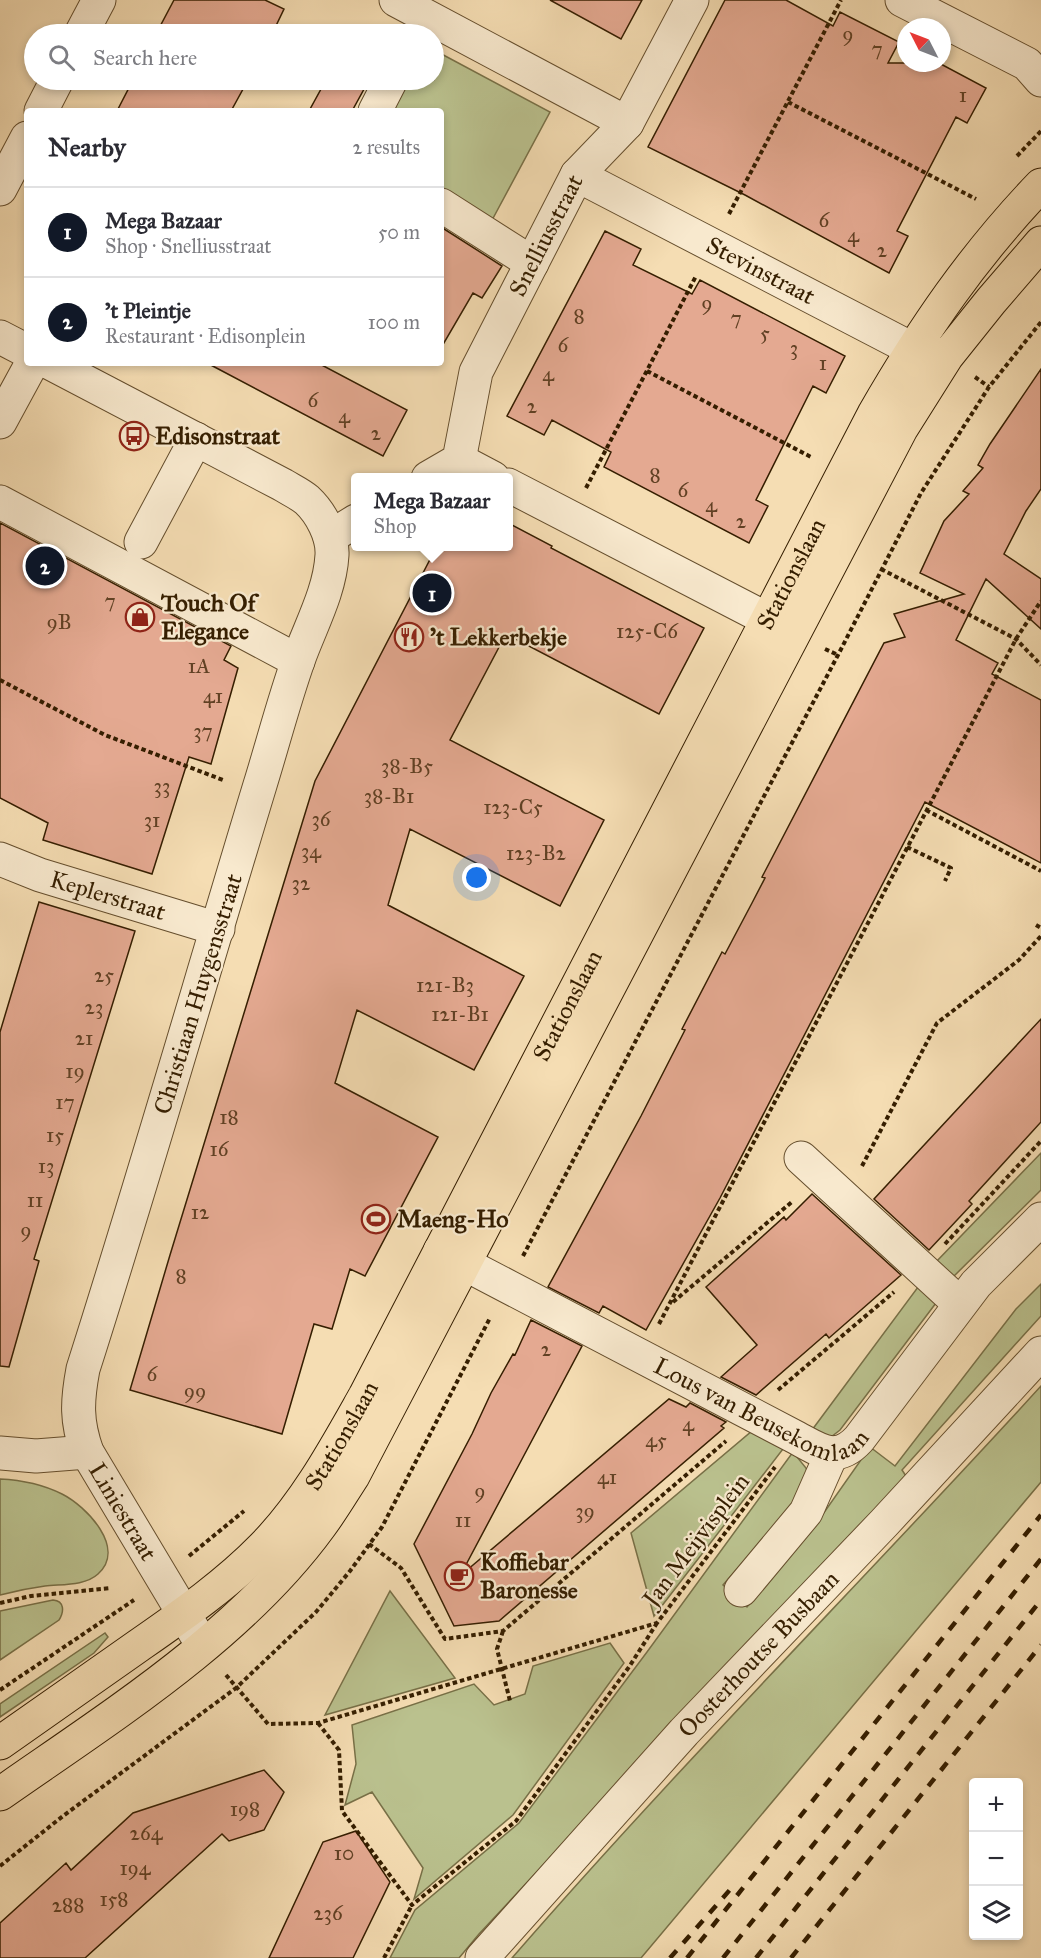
<!DOCTYPE html>
<html lang="en">
<head>
<meta charset="utf-8">
<style>
	:root { --surface:#fff; --page:#f7f7f7; --text:#2b2b33; --muted:#7c7c81; --line:#e1e1e2; --accent:#111827 }
	body { margin:0; font-family:"IM FELL Great Primer",serif; background:var(--page); color:var(--text) }
	.controls { position:absolute; right:18px; bottom:18px; display:grid; overflow:hidden; border-radius:6px; box-shadow:0 3px 9px #0003 }
	.controls button { width:54px; height:54px; display:grid; place-items:center; padding:0; border:0; border-bottom:2px solid var(--line); background:var(--surface); color:var(--text); font:30px sans-serif }
	.compass { position:absolute; left:897px; top:18px; width:54px; height:54px; border-radius:50%; background:var(--surface); box-shadow:0 3px 9px #0003; rotate:312deg }
	.you { position:absolute; left:477px; top:878px; width:21px; height:21px; margin:-15px; border:4px solid #fff; border-radius:50%; background:#1a73e8; box-shadow:0 0 0 9px #1a73e833 }
	.badge { display:grid; place-items:center; width:39px; height:39px; border-radius:50%; background:var(--accent); color:#fff; font-size:20px; font-weight:700 }
	.pin { position:absolute; translate:-50% -50%; border:3px solid #fff; box-shadow:0 2px 6px #0006 }
	.popup { position:absolute; left:351px; top:473px; width:162px; height:78px; box-sizing:border-box; display:grid; place-content:center; border-radius:6px; background:var(--surface); filter:drop-shadow(0 2px 4px #0005); font-size:20px; white-space:nowrap; color:var(--muted) }
	.popup b { font-size:22px; color:var(--text) }
	.popup::after { content:''; position:absolute; left:50%; top:100%; margin-left:-12px; border:12px solid transparent; border-top-color:var(--surface) }
	.list { margin:0; padding:0; list-style:none }
	h2 { display:flex; justify-content:space-between; align-items:center; height:78px; margin:0; padding:0 24px; font-size:26px }
	h2 small { font-size:20px; font-weight:400; color:var(--muted) }
	.list li { display:grid; grid-template-columns:39px 1fr auto; gap:18px; align-items:center; box-sizing:border-box; height:90px; padding:0 24px; border-top:2px solid var(--line) }
	.list b { display:block; font-size:22px; white-space:nowrap }
	.list p { margin:0; font-size:20px; white-space:nowrap; color:var(--muted) }
	.list em { font-size:20px; font-style:normal; color:var(--muted) }
	.icon { flex:none; width:33px; height:33px; fill:none; stroke:currentColor; stroke-width:2; stroke-linecap:round; stroke-linejoin:round }
	.map { position:relative; flex:none; width:1041px; height:1958px; overflow:hidden }
	.search { position:absolute; background:var(--surface); box-shadow:0 3px 9px #0003; left:24px; top:24px; width:420px; height:66px; display:flex; align-items:center; gap:15px; box-sizing:border-box; padding:0 21px; border-radius:33px; color:var(--muted); font-size:22px }
	.panel { position:absolute; background:var(--surface); box-shadow:0 3px 9px #0003; left:24px; top:108px; width:420px; height:258px; border-radius:6px }
	.map>svg:first-child { display:block }
</style>
</head>
<body>
<div class="map">
<svg width="1041" height="1958" viewBox="0 0 1041 1958">
	<rect width="100%" height="100%" fill="#f5ddb3"/>
	<filter id="stains"><feTurbulence type="fractalNoise" baseFrequency=".00333" numOctaves="4"/><feColorMatrix values="0 0 0 0 .2 0 0 0 0 .09 0 0 0 0 .02 0 0 0 .5 -.17"/></filter>
	<radialGradient id="worn" r=".72"><stop offset=".6" stop-color="#630" stop-opacity="0"/><stop offset="1" stop-color="#630" stop-opacity=".3"/></radialGradient>
	<path fill="#bac18e" stroke="#787047" stroke-width="1.5" d="M434 50 550 112 491 222 441 189V111H387L404 80H434Z
		M1041 1153V1190L951 1279 935 1263Z
		M921 1283 939 1299 840 1430 831 1437 812 1430Z
		M1041 1284V1316L902 1470 906 1476 479 1934 459 1958H390L415 1910 519 1823 647 1652 793 1452 806 1468 810 1479 797 1500 723 1585 747 1607 816 1524 870 1447 895 1466 1016 1309Z
		M1041 1386V1482L641 1958H512C682 1762 866 1578 1041 1386Z
		M752 1431 783 1449 654 1616 631 1533Z
		M0 1479C21 1480 44 1485 62 1494 86 1506 127 1548 98 1574 85 1586 62 1584 45 1586 30 1588 15 1591 0 1595Z
		M390 1591 455 1678 325 1715Z
		M53 1600C65 1601 64 1612 59 1620L0 1660V1611Z
		M105 1633 108 1637 94 1653 0 1717V1704Z
		M610 1643 624 1663 513 1815 414 1899 423 1868 372 1792 345 1805 356 1764 352 1725 474 1684 494 1705 525 1694 533 1666Z"/>
	<path fill="#e4a991" stroke="#351e00" stroke-width="1.5" d="M174 0H265L284 9 272 34H156Z
		M550 0H642L621 39Z
		M725 0H786L833 26 840 12 899 42 888 63H939L986 88 967 123 956 117 897 231 908 236 889 273 745 195 648 147Z
		M133 80H248L231 111H117Z
		M326 80H369L352 111H309Z
		M441 227 502 266 482 298 473 293 441 348Z
		M605 231 641 249 633 265 692 294 700 280 845 356 826 393 813 386 756 500 768 506 749 543 604 467 611 452 552 420 544 435 507 416Z
		M207 363H318L407 410 383 456Z
		M1041 369V489L1026 511 1004 554 1041 579V629L986 579 956 640 998 663 992 674 1041 700V863L925 802 720 1198 646 1330 603 1306 599 1313 548 1287 641 1116 685 1030 682 1029 722 952 725 954 752 903 765 878 762 877 884 643 905 637 894 614 964 594 920 573 944 521 969 494 963 491 983 468 978 465 990 444Z
		M0 523 231 646 224 660 238 668 211 764 189 757 152 874 43 840 48 823 0 798Z
		M508 523 552 546 551 548 704 628 659 714 506 634 450 740 604 820 560 906 410 829 388 905 524 976 474 1070 357 1010 335 1083 438 1137 365 1276 350 1269 332 1329 314 1324 282 1434 130 1390 170 1255 315 781 437 546H508Z
		M39 902 135 931 34 1259 39 1261 9 1367 0 1366V1032Z
		M1041 1019V1122L969 1201 972 1204 929 1250 874 1199Z
		M812 1194 901 1275 829 1338 826 1334 756 1395 721 1377 757 1345 706 1287 784 1217 786 1220Z
		M531 1320 582 1346 460 1576 669 1399 686 1407 690 1403 726 1422 721 1426 724 1428 499 1621 454 1626 414 1544 472 1434 491 1393 513 1354 515 1355Z
		M264 1770 284 1792 264 1830 229 1841 222 1834 85 1958H0V1923L66 1863 71 1870 133 1813Z
		M356 1831 390 1882 353 1958H269L323 1842Z"/>
	<g fill="none" stroke-linecap="round" stroke-linejoin="round">
		<g stroke="#654e2d" stroke-width="35">
			<g id="minor">
				<path d="M396 0 627 123"/>
				<path d="M902 0 1027 64 1041 80"/>
				<path d="M81 34 99 0"/>
				<path d="M41 111 57 80"/>
				<path d="M375 111 391 80"/>
				<path id="s1" d="M577 175 912 349 940 355"/>
				<path d="M0 189 27 138"/>
				<path d="M441 205 532 263"/>
				<path d="M0 337 27 351"/>
				<path id="s2" d="M50 363 283 485C291 490 300 494 307 500 321 513 333 536 332 555 330 591 311 625 299 658 284 700 273 743 260 785 201 979 145 1175 83 1369 77 1401 76 1421 87 1452L203 1646"/>
				<path d="M0 422 32 363"/>
				<path d="M459 460 493 478"/>
				<path id="s3" d="M428 478 459 460 476 372 577 175 627 123 692 0"/>
				<path d="M508 485 792 632"/>
				<path d="M0 502 298 661"/>
				<path d="M330 537 356 521"/>
				<path d="M141 542 196 439"/>
				<path id="s4" d="M0 859 40 875 218 929"/>
				<path d="M801 1158 960 1304"/>
				<path id="s5" d="M440 1251 797 1438C821 1451 837 1463 859 1439L976 1284 1041 1219"/>
				<path d="M0 1453 36 1456 87 1452"/>
				<path d="M741 1590 806 1512 832 1453"/>
				<path id="s6" d="M482 1958 684 1732 884 1523 1041 1353"/>
			</g>
		</g>
		<g stroke="#351e00" stroke-width="35">
			<g id="major">
				<path id="s7" d="M0 1743C46 1711 92 1678 138 1646 181 1616 226 1585 263 1547 306 1503 335 1449 365 1396L874 414C923 329 973 256 1041 185"/>
				<path d="M0 1794C110 1717 240 1636 320 1526 332 1510 342 1493 353 1476L901 429 947 356 991 301 1041 243"/>
			</g>
		</g>
		<path stroke="#351e00" stroke-width="4" stroke-dasharray="4.5 3" stroke-linecap="butt" d="M788 102 976 199
			M1017 156 1041 131
			M729 214 841 0
			M647 371 811 457
			M975 377 989 387
			M586 488 696 276
			M881 569 1016 639 1041 665
			M825 649 838 655
			M0 680 105 735 223 780
			M926 810 1041 871
			M907 847 951 868 945 881
			M1036 925 1041 928
			M862 1166 937 1023 1019 960 1041 936
			M945 1244 1041 1141
			M523 1256 838 655 921 493 989 387 1041 322
			M673 1302 793 1201
			M659 1324 1016 639 1041 601
			M778 1390 894 1292
			M369 1544 401 1568 445 1639 503 1631 726 1441
			M189 1556 244 1511
			M0 1603 31 1596 111 1588
			M503 1631 497 1649 510 1701
			M226 1675 268 1724 318 1723 657 1623 775 1467
			M0 1690 134 1600
			M318 1723 339 1750 342 1811 412 1905 516 1821 629 1667 657 1623
			M0 1866 63 1816 236 1688 316 1612 350 1571 382 1527 490 1318
			M384 1958 412 1905"/>
		<use href="#minor" stroke="#f8e9ce" stroke-width="33"/>
		<use href="#major" stroke="#f5ddb3" stroke-width="33"/>
		<path stroke="#351e00" stroke-width="4.5" stroke-dasharray="10 10" stroke-linecap="butt" d="M670 1958 735 1884
			M687 1958 1041 1515
			M723 1958 1041 1559
			M756 1958 1041 1600
			M791 1958 1041 1645"/>
	</g>
	<defs>
		<g id="bus-ring" transform="scale(1.5)"><circle r="9.5" fill="#f8e9ce" stroke="#8f2418" stroke-width="1.5"/><path d="M-5-6H5V4H4V6H2V4H-2V6H-4V4H-5ZM-3.5-4V0h7V-4ZM-3.5 1.2v1.5H-2V1.2ZM2 1.2v1.5H3.5V1.2Z" fill="#8f2418"/></g>
		<g id="shop-ring" transform="scale(1.5)"><circle r="9.5" fill="#f8e9ce" stroke="#8f2418" stroke-width="1.5"/><path d="M-5-2.5h2.3a2.7 3.5 0 0 1 5.4 0H5L5.5 6h-11ZM-1.5-2.5h3a1.5 2.3 0 0 0-3 0Z" fill="#8f2418"/></g>
		<g id="restaurant-ring" transform="scale(1.5)"><circle r="9.5" fill="#f8e9ce" stroke="#8f2418" stroke-width="1.5"/><path d="M-5-6h1v4h1v-4h1v4h1v-4h1v5L-1.5 .5V6h-2V.5L-5-1ZM5-6V6H3V1.5H1.5Q1.5-4 5-6Z" fill="#8f2418"/></g>
		<g id="stadium-ring" transform="scale(1.5)"><circle r="9.5" fill="#f8e9ce" stroke="#8f2418" stroke-width="1.5"/><path d="M0-5a6.5 5 0 1 0 0 10a6.5 5 0 1 0 0-10ZM-3.5-1.8h7v3.6h-7Z" fill="#8f2418"/></g>
		<g id="cafe-ring" transform="scale(1.5)"><circle r="9.5" fill="#f8e9ce" stroke="#8f2418" stroke-width="1.5"/><path d="M-5.5-4.5H6V0H3Q3 3.5 0 3.5H-2.5Q-5.5 3.5-5.5 0ZM3-3.2v2h1.7v-2ZM-6 4.5H4V6H-6Z" fill="#8f2418"/></g>
	</defs>
	<g fill-rule="evenodd">
		<use href="#bus-ring" x="134" y="436"/>
		<use href="#shop-ring" x="140" y="617"/>
		<use href="#restaurant-ring" x="409" y="637"/>
		<use href="#stadium-ring" x="376" y="1219"/>
		<use href="#cafe-ring" x="459" y="1576"/>
	</g>
	<g text-anchor="middle" dominant-baseline="central" stroke-width="4.5" stroke-linejoin="round" paint-order="stroke">
		<g font-size="21" fill="#614124">
			<text x="848" y="34">9</text>
			<text x="877" y="49">7</text>
			<text x="963" y="95">1</text>
			<text x="824" y="220">6</text>
			<text x="853" y="235">4</text>
			<text x="882" y="250">2</text>
			<text x="707" y="303">9</text>
			<text x="579" y="316">8</text>
			<text x="736" y="318">7</text>
			<text x="765" y="333">5</text>
			<text x="563" y="345">6</text>
			<text x="794" y="348">3</text>
			<text x="823" y="363">1</text>
			<text x="548" y="374">4</text>
			<text x="313" y="400">6</text>
			<text x="532" y="406">2</text>
			<text x="344" y="416">4</text>
			<text x="376" y="433">2</text>
			<text x="655" y="475">8</text>
			<text x="683" y="490">6</text>
			<text x="711" y="505">4</text>
			<text x="741" y="521">2</text>
			<text x="110" y="601">7</text>
			<text x="59" y="622">9B</text>
			<text x="647" y="631">125-C6</text>
			<text x="199" y="666">1A</text>
			<text x="213" y="696">41</text>
			<text x="203" y="731">37</text>
			<text x="407" y="766">38-B5</text>
			<text x="162" y="786">33</text>
			<text x="389" y="796">38-B1</text>
			<text x="513" y="807">123-C5</text>
			<text x="321" y="819">36</text>
			<text x="152" y="820">31</text>
			<text x="311" y="851">34</text>
			<text x="536" y="853">123-B2</text>
			<text x="301" y="883">32</text>
			<text x="104" y="975">25</text>
			<text x="445" y="985">121-B3</text>
			<text x="94" y="1007">23</text>
			<text x="460" y="1014">121-B1</text>
			<text x="84" y="1038">21</text>
			<text x="75" y="1071">19</text>
			<text x="65" y="1102">17</text>
			<text x="229" y="1117">18</text>
			<text x="55" y="1135">15</text>
			<text x="219" y="1149">16</text>
			<text x="46" y="1166">13</text>
			<text x="35" y="1200">11</text>
			<text x="200" y="1212">12</text>
			<text x="26" y="1230">9</text>
			<text x="181" y="1276">8</text>
			<text x="546" y="1349">2</text>
			<text x="152" y="1374">6</text>
			<text x="195" y="1391">99</text>
			<text x="688" y="1424">4</text>
			<text x="656" y="1440">45</text>
			<text x="607" y="1477">41</text>
			<text x="480" y="1491">9</text>
			<text x="585" y="1511">39</text>
			<text x="463" y="1520">11</text>
			<text x="245" y="1809">198</text>
			<text x="146" y="1833">264</text>
			<text x="344" y="1853">10</text>
			<text x="135" y="1868">194</text>
			<text x="114" y="1899">158</text>
			<text x="68" y="1905">288</text>
			<text x="328" y="1913">236</text>
		</g>
		<g font-size="24" fill="#351e00" stroke="#f8e9ce">
			<text stroke="none"><textPath href="#s3" startOffset="279">Snelliusstraat</textPath></text>
			<text stroke="none"><textPath href="#s1" startOffset="207">Stevinstraat</textPath></text>
			<text stroke="none"><textPath href="#s7" startOffset="1437">Stationslaan</textPath></text>
			<text stroke="none"><textPath href="#s4" startOffset="114">Keplerstraat</textPath></text>
			<text transform="translate(198 994) rotate(-73)">Christiaan Huygensstraat</text>
			<text stroke="none"><textPath href="#s7" startOffset="951">Stationslaan</textPath></text>
			<text stroke="none"><textPath href="#s5" startOffset="362">Lous van Beusekomlaan</textPath></text>
			<text stroke="none"><textPath href="#s7" startOffset="465">Stationslaan</textPath></text>
			<text stroke="none"><textPath href="#s2" startOffset="1359">Liniestraat</textPath></text>
			<text transform="translate(696 1540) rotate(-53)">Jan Meijvisplein</text>
			<text stroke="none"><textPath href="#s6" startOffset="411">Oosterhoutse Busbaan</textPath></text>
		</g>
		<g font-size="24" font-weight="bold" fill="#351e00" stroke="#f8e9ce" text-anchor="start">
			<text x="155" y="436">Edisonstraat</text>
			<text x="161" y="603">Touch Of<tspan x="161" dy="28">Elegance</tspan></text>
			<text x="430" y="637">'t Lekkerbekje</text>
			<text x="397" y="1219">Maeng-Ho</text>
			<text x="480" y="1562">Koffiebar<tspan x="480" dy="28">Baronesse</tspan></text>
		</g>
	</g>
	<rect width="100%" height="100%" filter="url(#stains)"/>
	<rect width="100%" height="100%" fill="url(#worn)"/>
</svg>
<div class="controls">
<button>+</button>
<button>−</button>
<button><svg class="icon" aria-label="layers" viewBox="0 0 24 24"><path d="M12 4l9 5-9 5-9-5zM3 14l9 5 9-5"/></svg></button>
</div>
<svg class="compass" viewBox="-18 -18 36 36"><path d="M0-13l5 13h-10z" fill="#e53935"/><path d="M0 13l5-13h-10z" fill="#7c7c81"/></svg>
<div class="you"></div>
<div class="pin badge" style="left:432px;top:593px">1</div>
<div class="popup"><b>Mega Bazaar</b>Shop</div>
<div class="pin badge" style="left:45px;top:566px">2</div>
<div class="search"><svg class="icon" aria-label="search" viewBox="0 0 24 24"><circle cx="10" cy="10" r="6"/><path d="M15 15l6 6"/></svg>Search here</div>
<section class="panel">
<h2>Nearby<small>2 results</small></h2>
<ul class="list">
<li><span class="badge">1</span><div><b>Mega Bazaar</b><p>Shop · Snelliusstraat</p></div><em>50 m</em></li>
<li><span class="badge">2</span><div><b>'t Pleintje</b><p>Restaurant · Edisonplein</p></div><em>100 m</em></li>
</ul>
</section>
</div>
</body>
</html>
